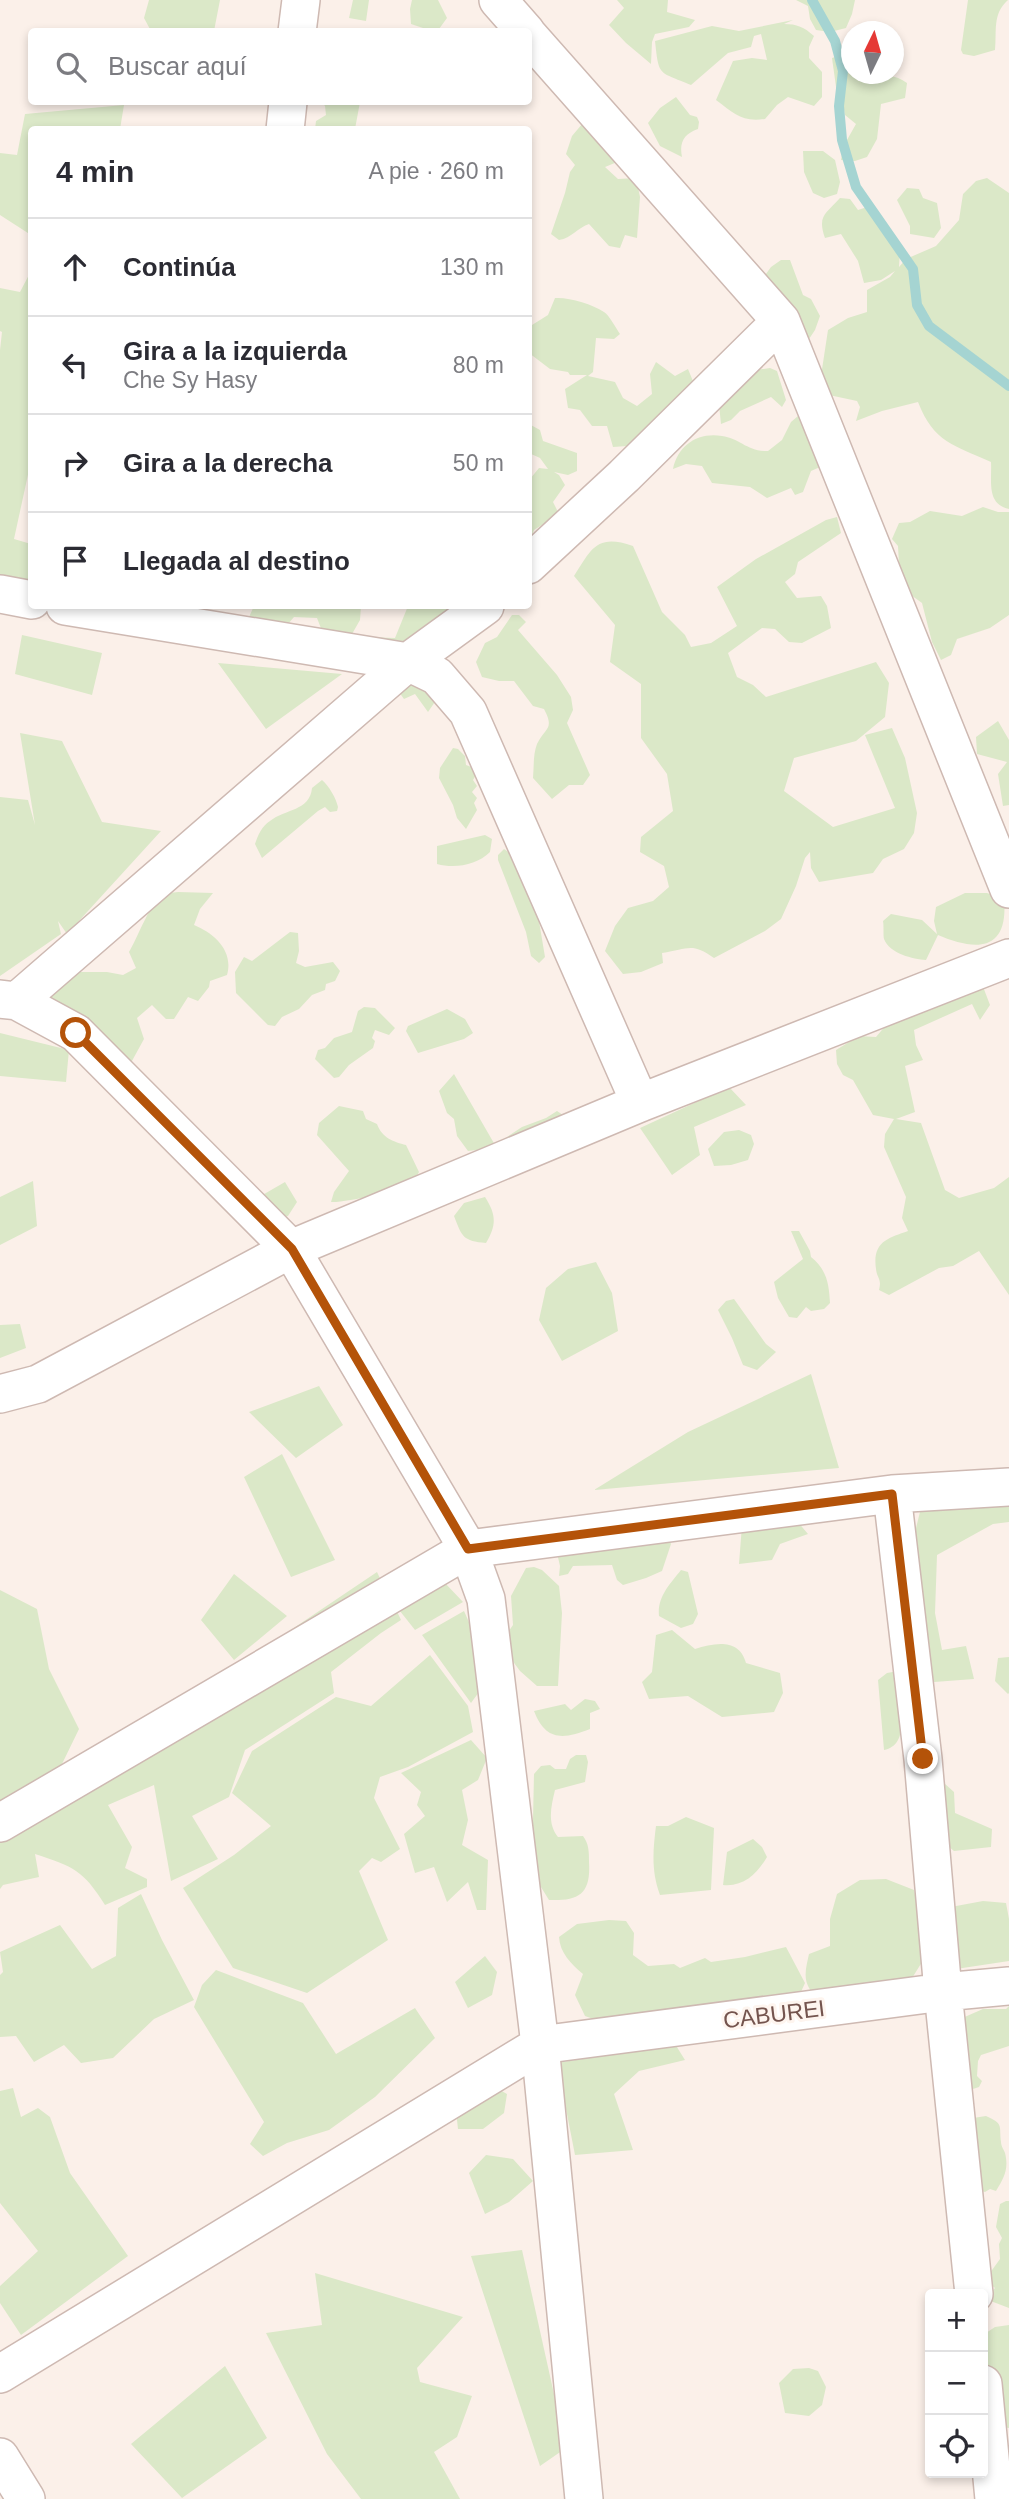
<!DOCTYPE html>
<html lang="es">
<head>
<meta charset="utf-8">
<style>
	:root { --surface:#fff; --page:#f7f7f7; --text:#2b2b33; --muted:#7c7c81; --line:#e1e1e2 }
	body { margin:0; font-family:Arial,sans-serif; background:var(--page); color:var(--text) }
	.controls { position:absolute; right:21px; bottom:21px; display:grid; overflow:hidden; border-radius:7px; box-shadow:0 4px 10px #0003 }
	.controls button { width:63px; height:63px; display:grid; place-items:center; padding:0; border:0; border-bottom:2px solid var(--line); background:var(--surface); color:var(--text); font:35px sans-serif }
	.compass { position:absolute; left:841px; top:21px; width:63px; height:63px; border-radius:50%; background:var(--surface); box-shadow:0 4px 10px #0003; rotate:5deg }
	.stop { position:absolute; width:21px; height:21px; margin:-16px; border:5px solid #b45309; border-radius:50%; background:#fff }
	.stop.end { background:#b45309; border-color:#fff; box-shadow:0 2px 7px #0008 }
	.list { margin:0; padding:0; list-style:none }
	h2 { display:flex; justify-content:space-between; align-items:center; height:91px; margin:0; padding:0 28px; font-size:30px }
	h2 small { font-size:23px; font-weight:400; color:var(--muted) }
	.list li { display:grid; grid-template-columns:46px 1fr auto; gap:21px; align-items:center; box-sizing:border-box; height:98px; padding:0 28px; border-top:2px solid var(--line) }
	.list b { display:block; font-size:26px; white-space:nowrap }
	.list p { margin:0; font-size:23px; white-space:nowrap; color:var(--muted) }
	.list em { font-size:23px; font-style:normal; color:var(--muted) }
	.icon { flex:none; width:38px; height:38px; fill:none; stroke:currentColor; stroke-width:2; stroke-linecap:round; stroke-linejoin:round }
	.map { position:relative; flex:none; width:1009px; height:2499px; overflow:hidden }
	.search { position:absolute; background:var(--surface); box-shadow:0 4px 10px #0003; left:28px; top:28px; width:504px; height:77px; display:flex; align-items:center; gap:18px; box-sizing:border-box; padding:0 24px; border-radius:7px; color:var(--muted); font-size:26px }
	.panel { position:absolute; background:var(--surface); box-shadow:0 4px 10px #0003; left:28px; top:126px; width:504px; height:483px; border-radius:7px }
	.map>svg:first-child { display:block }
</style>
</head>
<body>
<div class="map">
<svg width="1009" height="2499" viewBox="0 0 1009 2499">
	<rect width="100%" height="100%" fill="#fbf0e9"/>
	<path fill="#dbe8c8" d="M149 0H220L214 31H151L144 18Z
		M353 0H369L366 21 349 18Z
		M412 0H438L447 18 439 29 429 30 411 24 410 9Z
		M617 0H668L667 12 695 20 689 27 655 34 652 42 651 64 626 43 609 25 624 8Z
		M796 0H855L852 14 846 28 830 32 816 30 810 19 808 6Z
		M968 0H1008C992 14 997 31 995 50L974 56 963 54 961 50Z
		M793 20 784 24C797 24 804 27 814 36L809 47V58L822 72V97L814 106 788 97 777 105 765 119C741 122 735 114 716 100L733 61 752 58 767 60 761 34 754 36 751 47 728 53 691 85C658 71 659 77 655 41L712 26 739 31Z
		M851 52 852 74C870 74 892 72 907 83L905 98 881 104 877 139 867 157 855 161 841 160 843 147 856 124 845 115 843 104 837 94 832 58Z
		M676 97 690 115 697 117 699 122 698 129C684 134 679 142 682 157L660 146 648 123 660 108Z
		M322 102H360L355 129H315L316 121 326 115 325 106Z
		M124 105 120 129 32 130 31 235 0 215V153L17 155 25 114Z
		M588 117 622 160 605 167 618 179 636 178 640 197 637 238 625 235 620 248 609 246 589 224C577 228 572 238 559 240L551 234 565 193 570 172 575 165 566 154 572 136Z
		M803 151H823L835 160 840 182 837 194 824 198 813 193 804 172Z
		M987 178 1009 193V509C986 504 992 481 991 462 954 445 934 443 918 402L882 411 856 421 860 407 857 401 829 395 819 389 828 330 848 318 867 312V290L890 277 895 271 881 280 864 283 858 261 841 234 825 238C817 215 826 214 840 198L850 199 858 210 870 206 873 208 890 229 900 251 899 267 906 259 936 246 959 220 963 194 976 181Z
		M907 188 919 189 923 198 937 203 941 228 934 238 910 234V226L897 200Z
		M781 260H790L803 295 811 299 820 316 815 330 807 342 763 278 771 267Z
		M31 271V467L29 470 14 539 31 544V584L0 581V350L2 332 0 331V288L20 292Z
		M555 298C569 297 592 304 604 312 609 315 616 328 620 334L614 339 596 338 593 372 588 376 615 382 623 398 637 406 652 394 650 374 656 362 675 376 688 369 695 386 642 440 627 446 613 447 607 426H592L580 410 568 408 565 389 587 375H570L568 372 550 369 529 353V330L532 325 548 315Z
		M770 368 777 371 786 400 782 407 771 397 740 411 731 420 721 424 718 395 756 370Z
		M798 416 804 421 820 467 811 471 803 492 795 495 791 488 767 498 750 487 712 483 702 466 686 464 673 469C678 445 698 432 722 436 739 438 748 452 768 451L782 440 791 422Z
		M529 424 540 430 543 441 577 453V471L568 475 554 472 559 475 565 485 553 502 559 514 534 530 529 542V486L530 479 539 468 548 469 540 458 529 453Z
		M983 507 998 512H1009V615L990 628 957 639 951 655 941 660 932 642 922 603 911 595 899 565 898 546 892 539 899 523 910 522 930 511 962 516Z
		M837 517 841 533 798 562 795 574 785 582 797 598 821 596 827 606 831 628 802 643 789 642 775 629 762 628 728 653 737 677 753 685 766 697 876 662 889 683 885 717 856 741 794 758 784 791 833 827 895 808 865 735 892 728 905 758 917 813 914 833 904 849 883 859 873 873 819 882 811 868 810 852 805 858 796 886 781 919 765 931 714 958C692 942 688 949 662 953L663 963 641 972 623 974 605 951 615 926 628 908 653 901 669 887 664 866 640 852 641 837 673 811 667 774 641 738V684L610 662 615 625 574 576C591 550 596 533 633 546L662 612 685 635 691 647 711 643 737 626 717 587 756 559 826 520Z
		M254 606H361L360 620 352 634 324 636 317 618 294 617 282 631 249 617Z
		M408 606H470L436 650 362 637 395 638Z
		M512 615H519L526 622 518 630 557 675 571 697 573 710 567 723 590 775 583 785H569L552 799 533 778C534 767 533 754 537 744 545 727 555 730 544 709L533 706 514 681H499L482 677 476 662 485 643 497 637Z
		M22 635 102 653 92 695 15 674Z
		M218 663 342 674 266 729Z
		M406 675 439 696 428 712 415 694 404 699 399 692Z
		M998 721 1009 740V805L1003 806 998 774 1007 762 977 754 976 737Z
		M20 733 62 741 102 822 161 831 67 934 58 921 61 934 0 976V797L28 800 35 825Z
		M453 748 458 749 465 756 466 765 474 768 476 775 473 780 477 786 472 792 477 798 474 803 477 810 466 829 457 818 453 805 439 778 440 768Z
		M322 780C329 786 336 798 338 807L337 811 330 812 325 807 318 811 262 858 255 844C258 835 262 826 270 821 285 809 310 811 312 788Z
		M485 835 492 839 490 852C477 865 455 869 437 864V846Z
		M504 849 514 856 522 873 525 887 539 921 545 957 539 963 531 956 526 932 498 860V855Z
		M178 892 213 893 200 909 194 925C214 933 234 951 227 975L210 981 209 987 198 1001 188 997 174 1019H166L152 1005 137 1018 144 1039 127 1070 47 1000 62 972H107L123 975 136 968 129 952C137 939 151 901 162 895 166 892 173 893 178 892Z
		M965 893H987L1004 899C1009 954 973 950 938 935L926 960C913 959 890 954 884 939 883 935 884 926 883 921L891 914 922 920 937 934 934 921 936 907Z
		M290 932 298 933 299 951 296 963 305 967 333 962 340 971 335 981 326 984 325 990 312 995 299 1009 282 1017 275 1026 268 1025 236 993 235 972 244 957 252 961Z
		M982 984 990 1005 980 1020 972 1004 914 1030 916 1045 923 1060 905 1066 915 1112 896 1119 921 1123 945 1190 959 1198 994 1188 1009 1177V1295L979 1251 953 1266 939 1268 889 1295 879 1290C882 1278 877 1279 876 1269 872 1242 888 1238 908 1231L902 1218 906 1197 884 1147 885 1134 894 1119 873 1115 853 1080 843 1075 837 1064 836 1050 859 1036 876 1037 903 1005 928 1011 946 1003 952 996Z
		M364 1007 375 1008 395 1028 389 1035 375 1030 372 1038 375 1041 373 1048 349 1065 339 1077 334 1078 315 1059 318 1050 325 1048 334 1038 352 1032 358 1011Z
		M447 1009 465 1019 473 1033 464 1039 418 1053 406 1031 408 1026Z
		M0 1033 69 1050 66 1082 0 1076Z
		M454 1074 495 1145 522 1127 546 1118 557 1111 566 1117 485 1149 468 1151 457 1136 454 1119 447 1113 439 1091Z
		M729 1087 746 1105 694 1127 700 1155 672 1175 640 1128Z
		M339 1106 363 1111 366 1119 377 1124C382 1138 394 1142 406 1145L419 1172C417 1175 416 1179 413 1181 403 1190 345 1203 331 1202L334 1192 349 1171 317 1135 319 1123Z
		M739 1130 751 1135 754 1144 748 1160 731 1165 714 1166 708 1149 724 1132Z
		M33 1181 37 1226 0 1245V1197Z
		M285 1182 297 1202 288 1216 282 1218 259 1197Z
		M485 1197C496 1214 497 1225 486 1243 463 1241 462 1237 454 1216L464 1203Z
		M791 1231H799L810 1251 811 1257C827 1270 829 1284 830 1303L824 1309 811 1311 806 1307 797 1318 789 1317 778 1298 774 1282 803 1259Z
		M596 1262 612 1293 618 1331 562 1361 539 1320 546 1288 568 1269Z
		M734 1299 766 1344 776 1352 757 1370 743 1365 732 1338 718 1310 726 1301Z
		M20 1324 26 1348 0 1358V1325Z
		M811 1374 839 1468 594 1490 688 1432Z
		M319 1386 343 1425 296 1458 249 1412Z
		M282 1454 335 1560 291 1577 244 1477Z
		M1009 1477V1522L993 1524 937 1555 935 1613 942 1650 966 1646 974 1679 921 1683 909 1546 916 1528 927 1484Z
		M797 1521 808 1534 780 1544 772 1560 739 1564 742 1525Z
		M668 1537 671 1544 662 1571 646 1578 623 1585 617 1580 612 1565 573 1566 568 1574 559 1576 560 1566 557 1553Z
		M427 1564 463 1602 415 1630 392 1601 401 1620 381 1633 331 1672 334 1693 245 1750 229 1797 192 1816 218 1859 171 1881 154 1785 108 1805 132 1847 125 1868 147 1879V1887L105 1905C83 1870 74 1867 35 1854L39 1877 3 1885 0 1889V1826L377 1572 386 1591Z
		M534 1567 542 1570 559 1586 562 1613 558 1686H537L520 1671 500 1644 513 1625 511 1596 526 1568Z
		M681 1570 688 1572 698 1614 693 1624 681 1628 659 1616C657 1597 670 1584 681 1570Z
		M234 1574 287 1616 234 1660 201 1620Z
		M0 1590 37 1609 49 1669 79 1729 61 1766 3 1802 0 1801Z
		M464 1611 492 1674 471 1703 422 1635Z
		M672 1630 695 1649C715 1643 739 1638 746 1663L780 1673 783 1693 774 1712 722 1717 688 1696 649 1699 642 1682 652 1672 656 1635Z
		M430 1655 468 1706 473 1732 408 1767 380 1777 374 1798 400 1849 381 1862 372 1858 359 1871 388 1940 307 1993 233 1968 183 1888 234 1855 271 1826 232 1793 252 1751 336 1697 371 1706Z
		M1009 1657V1693L1008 1694 995 1681 998 1658Z
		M898 1671 905 1697 898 1704C903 1721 905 1746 884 1750L878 1680 887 1673Z
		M585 1699 595 1701 600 1709 590 1713V1729C564 1739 546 1742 534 1711L565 1704 571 1710Z
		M471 1740 487 1758 478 1780 462 1790 468 1820 462 1845 488 1860 486 1910H477L468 1882 447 1902 434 1867 415 1873 404 1834 425 1816 417 1805 421 1792 401 1773Z
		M576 1755H586L588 1762 585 1782 555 1790C551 1807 547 1823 558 1837L583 1836C589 1844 589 1852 589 1862 591 1894 579 1901 549 1900L536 1879 529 1841 533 1820 534 1774 541 1766 550 1765 555 1769H566L570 1759Z
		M935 1775 954 1792 955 1813 992 1829 991 1847 954 1851 937 1837Z
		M686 1817 714 1828 711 1890 660 1895C651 1871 653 1850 656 1826H668Z
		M753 1839 762 1847 767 1857C757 1874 744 1887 723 1885L727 1852Z
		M886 1879 914 1890 927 1954 904 1991 812 1992C802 1980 806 1968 809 1954L830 1946V1919L837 1894 860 1880Z
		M141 1894 162 1940 194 2000 154 2019 113 2058 81 2063 64 2045 34 2062 16 2036 0 2037V1975L3 1972 0 1952 60 1925 92 1969 116 1956 118 1908Z
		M983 1901 1006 1903 1009 1919V1961L956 1969 940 1909Z
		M609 1920 626 1921 634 1933 633 1955 648 1966 674 1964 680 1968 705 1958 711 1962 745 1957 786 1947 805 1983 796 2003 767 2005 739 1999 725 2004 596 2020 585 2016 575 1995 583 1974C571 1964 560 1953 559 1937L577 1924Z
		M485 1956 497 1972 492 1995 468 2008 455 1982Z
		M216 1970 303 2003 336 2054 415 2008 435 2038 375 2097 329 2130 287 2143 263 2156 250 2144 264 2122 194 2007 202 1985Z
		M1009 2006V2046L981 2055 978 2061 977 2076 982 2081 979 2087 970 2090 960 2019 983 2009H1006Z
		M675 2044 685 2060 639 2071 614 2094 633 2150 575 2155 557 2063Z
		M13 2088 21 2117 38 2108 50 2117 70 2173 128 2256 21 2335 0 2303V2286L38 2251 0 2203V2091Z
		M498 2089 507 2094 504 2113 483 2129H458L456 2111Z
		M986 2116C1004 2124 999 2125 1001 2142 1001 2146 1004 2150 1005 2153 1009 2169 1004 2178 996 2191L990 2189 985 2192 978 2190 973 2118Z
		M486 2155 513 2159 533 2181 509 2202 485 2214 469 2173Z
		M1006 2201H1009V2308L988 2300 989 2294 995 2288 990 2284 987 2277 1000 2259 999 2244 1002 2238 996 2227 1000 2204Z
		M522 2250 566 2448 540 2466 471 2256Z
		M315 2273 463 2317 417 2368 420 2382 472 2396 457 2437 434 2452 460 2499H361L327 2454 266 2333 322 2325Z
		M1009 2325V2428L1002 2427C994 2397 983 2365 983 2335L995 2327Z
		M225 2366 267 2438 182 2498 131 2444Z
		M809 2368 818 2371 826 2387 822 2405 809 2416 785 2413 779 2383 793 2369Z"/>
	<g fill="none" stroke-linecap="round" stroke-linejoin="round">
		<path stroke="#a5d4d2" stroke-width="10" d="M812 0 835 41 843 71 839 106 842 140 856 187 913 269 917 305 929 326 1009 386"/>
		<g stroke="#ceb9b2" stroke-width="40">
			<path id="street" d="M498 0 526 32
				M297 32 301 0
				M528 35 781 321 1009 889
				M285 130 288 102
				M528 565 624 476 781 321
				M0 594 32 600
				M65 606 408 662 437 676 468 712 640 1103
				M0 999 17 1001 76 1033 291 1249 468 1549 486 1599 540 2045 584 2499
				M17 1001 408 662 485 606
				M0 1394 38 1384 291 1249 640 1103 1009 958
				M892 1494 923 1759 943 1992 974 2294
				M0 1823 468 1549 892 1494 1009 1487
				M0 2374 540 2045 943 1992 1009 1986
				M983 2384 994 2499
				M0 2457 26 2499"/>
		</g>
		<use href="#street" stroke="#fff" stroke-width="37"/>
	</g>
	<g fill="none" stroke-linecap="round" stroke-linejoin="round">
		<path stroke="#b45309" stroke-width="9" d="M76 1033 292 1249 468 1549 892 1494 923 1759"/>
	</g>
	<g text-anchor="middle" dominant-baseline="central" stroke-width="6" stroke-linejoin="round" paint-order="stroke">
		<g font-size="23" fill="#74544e" stroke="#fef5ef">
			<text transform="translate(774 2014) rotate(-7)">CABUREI</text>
		</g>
	</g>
</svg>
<div class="controls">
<button>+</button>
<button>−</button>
<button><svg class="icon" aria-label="locate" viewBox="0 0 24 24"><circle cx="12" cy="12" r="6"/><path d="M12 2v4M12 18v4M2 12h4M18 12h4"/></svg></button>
</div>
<svg class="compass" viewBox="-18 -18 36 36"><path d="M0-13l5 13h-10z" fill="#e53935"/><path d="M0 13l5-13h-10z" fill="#7c7c81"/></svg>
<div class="stop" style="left:76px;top:1033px"></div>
<div class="stop end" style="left:923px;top:1759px"></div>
<div class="search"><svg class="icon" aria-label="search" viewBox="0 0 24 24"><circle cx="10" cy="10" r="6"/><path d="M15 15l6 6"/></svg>Buscar aquí</div>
<section class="panel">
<h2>4 min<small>A pie · 260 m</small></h2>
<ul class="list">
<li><svg class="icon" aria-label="ahead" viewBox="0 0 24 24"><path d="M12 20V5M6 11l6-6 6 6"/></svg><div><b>Continúa</b></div><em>130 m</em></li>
<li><svg class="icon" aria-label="left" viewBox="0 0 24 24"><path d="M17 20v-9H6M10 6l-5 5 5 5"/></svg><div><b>Gira a la izquierda</b><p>Che Sy Hasy</p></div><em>80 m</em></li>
<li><svg class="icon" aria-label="right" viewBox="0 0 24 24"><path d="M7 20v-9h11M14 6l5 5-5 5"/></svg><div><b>Gira a la derecha</b></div><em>50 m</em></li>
<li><svg class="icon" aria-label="arrive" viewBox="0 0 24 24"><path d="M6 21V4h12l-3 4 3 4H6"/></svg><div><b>Llegada al destino</b></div></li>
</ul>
</section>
</div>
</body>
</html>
